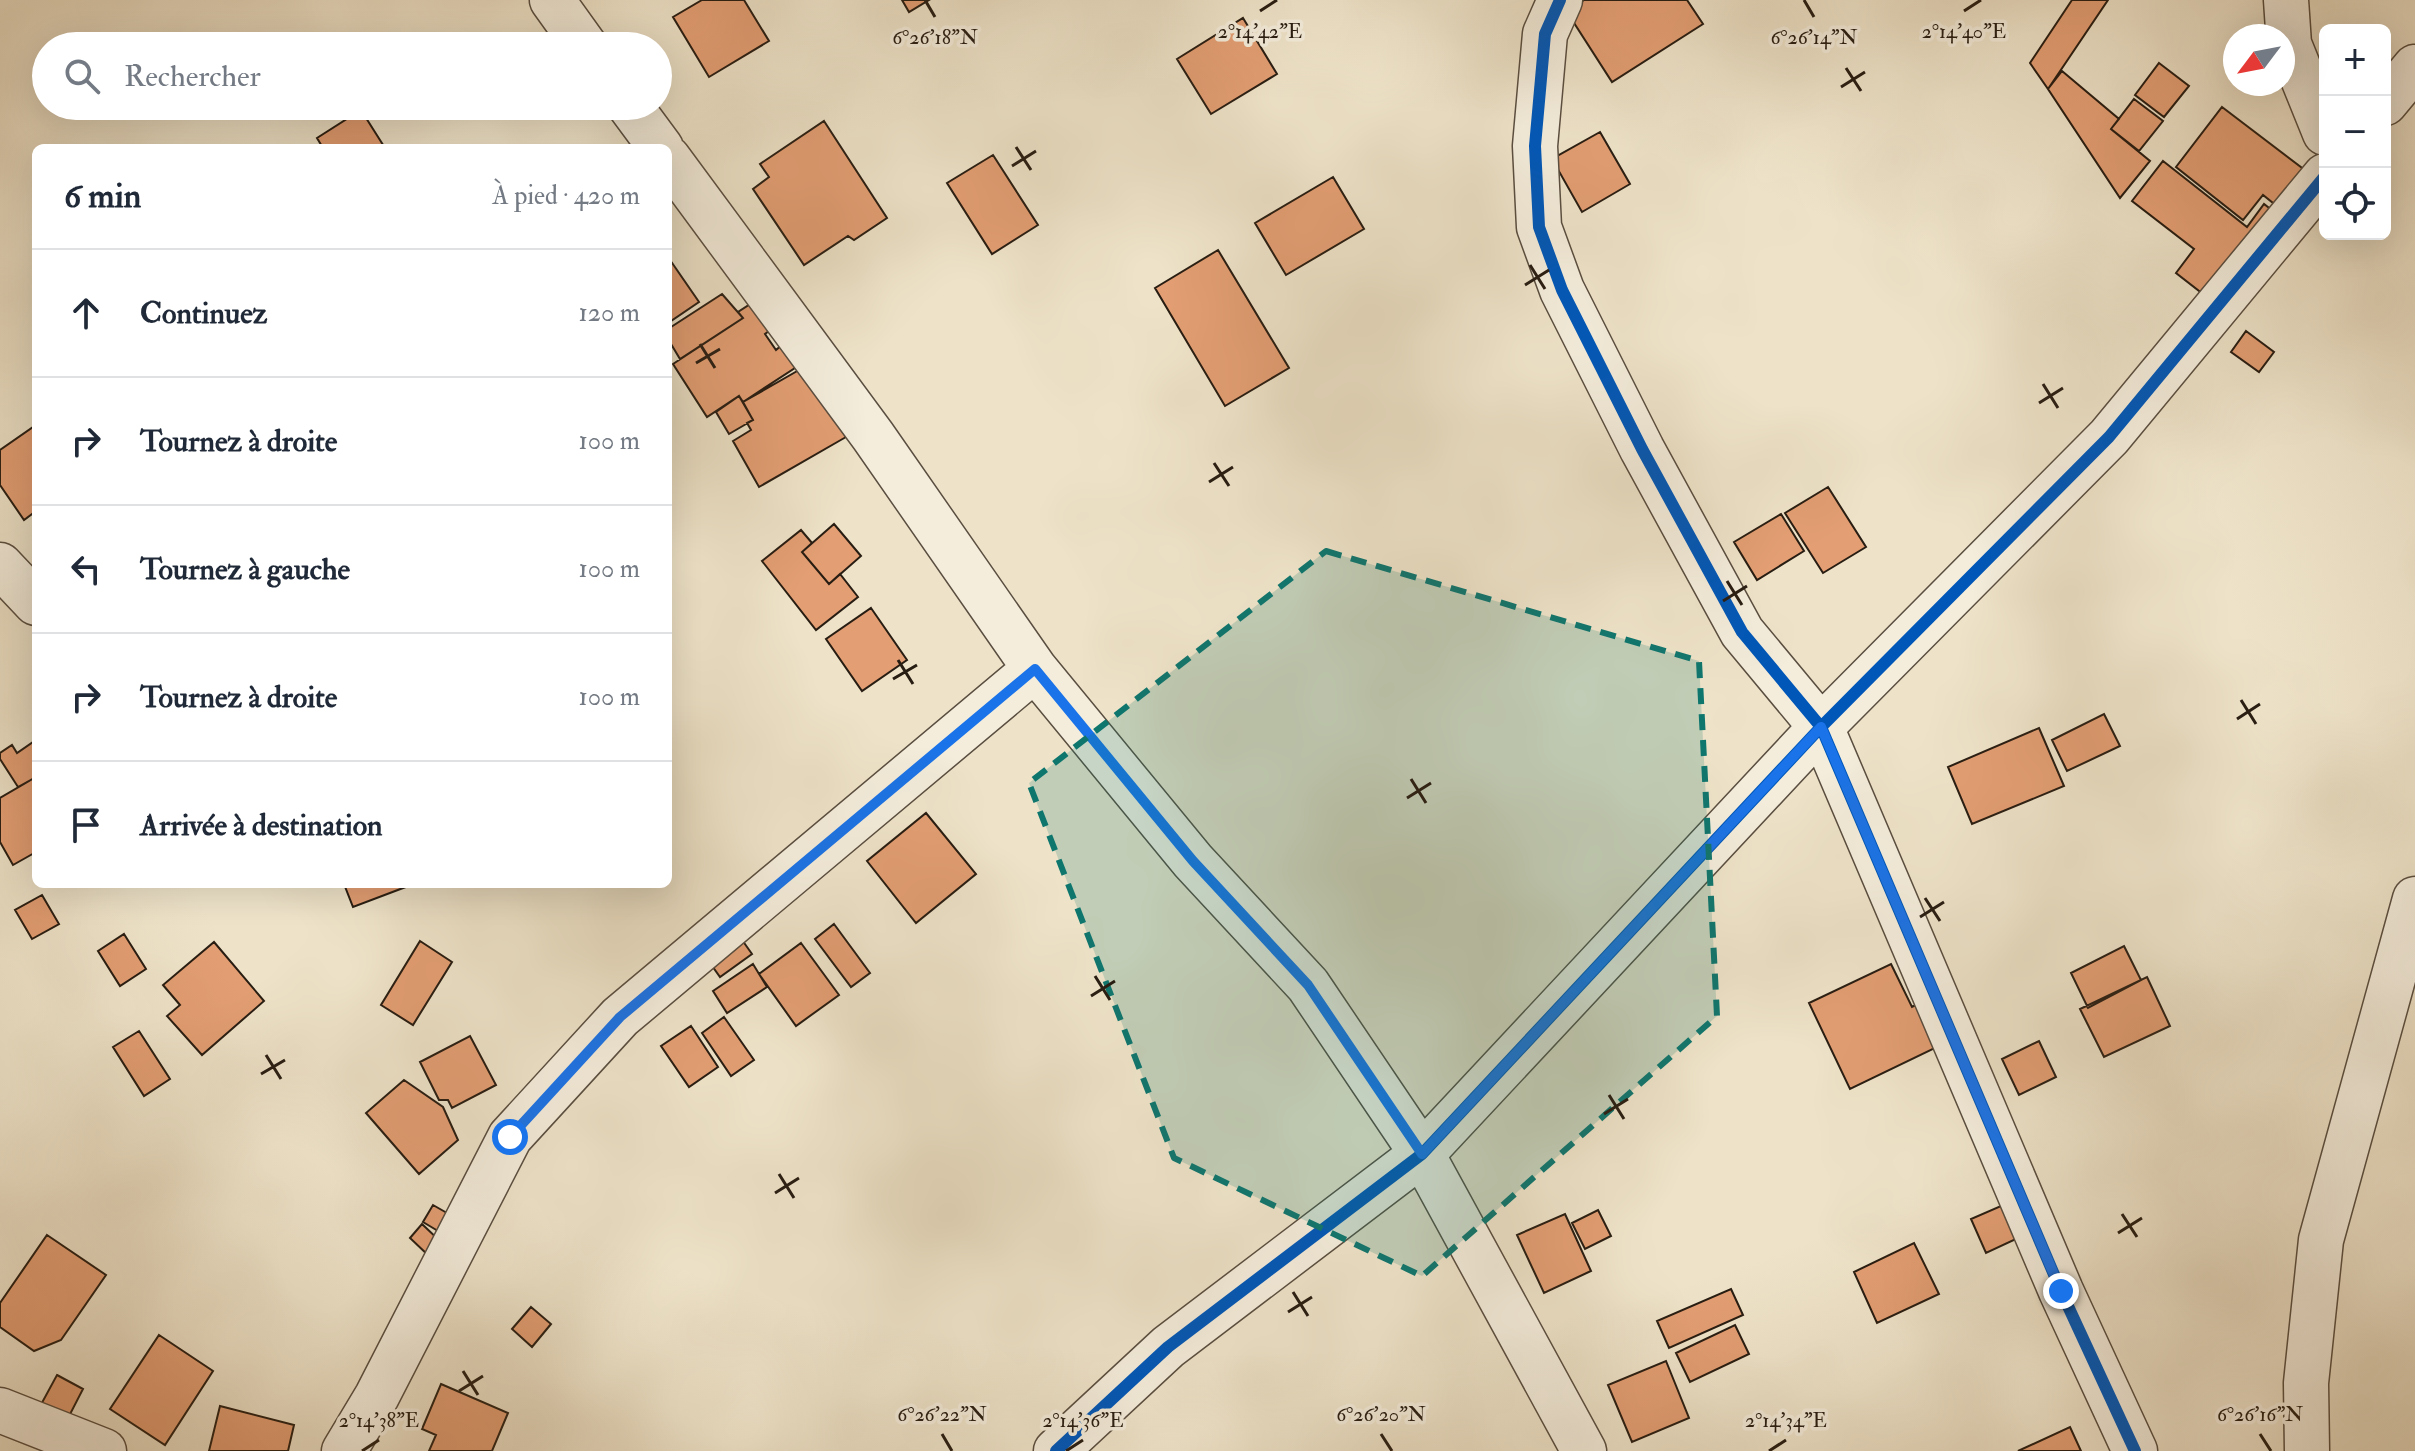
<!DOCTYPE html>
<html lang="fr">
<head>
<meta charset="utf-8">
<style>
	:root { --surface:#fff; --page:#f6f6f7; --text:#1f2937; --muted:#747a83; --line:#e0e1e3 }
	body { margin:0; font-family:"IM FELL Double Pica",serif; background:var(--page); color:var(--text) }
	.controls { position:absolute; right:24px; top:24px; display:grid; overflow:hidden; border-radius:12px; box-shadow:0 8px 32px #0002 }
	.controls button { width:72px; height:72px; display:grid; place-items:center; padding:0; border:0; border-bottom:2px solid var(--line); background:var(--surface); color:var(--text); font:40px sans-serif }
	.compass { position:absolute; left:2223px; top:24px; width:72px; height:72px; border-radius:50%; background:var(--surface); box-shadow:0 8px 32px #0002; rotate:238deg }
	.stop { position:absolute; width:24px; height:24px; margin:-18px; border:6px solid #1a73e8; border-radius:50%; background:#fff }
	.stop.end { background:#1a73e8; border-color:#fff; box-shadow:0 2px 8px #0008 }
	.list { margin:0; padding:0; list-style:none }
	h2 { display:flex; justify-content:space-between; align-items:center; height:104px; margin:0; padding:0 32px; font-size:34px }
	h2 small { font-size:26px; font-weight:400; color:var(--muted) }
	.list li { display:grid; grid-template-columns:52px 1fr auto; gap:24px; align-items:center; box-sizing:border-box; height:128px; padding:0 32px; border-top:2px solid var(--line) }
	.list b { display:block; font-size:30px; white-space:nowrap }
	.list em { font-size:26px; font-style:normal; color:var(--muted) }
	.icon { flex:none; width:44px; height:44px; fill:none; stroke:currentColor; stroke-width:2; stroke-linecap:round; stroke-linejoin:round }
	.map { position:relative; flex:none; width:2415px; height:1451px; overflow:hidden }
	.search { position:absolute; background:var(--surface); box-shadow:0 8px 32px #0002; left:32px; top:32px; width:640px; height:88px; display:flex; align-items:center; gap:20px; box-sizing:border-box; padding:0 28px; border-radius:44px; color:var(--muted); font-size:30px }
	.panel { position:absolute; background:var(--surface); box-shadow:0 8px 32px #0002; left:32px; top:144px; width:640px; height:744px; border-radius:12px }
	.map>svg:first-child { display:block }
</style>
</head>
<body>
<div class="map">
<svg width="2415" height="1451" viewBox="0 0 2415 1451">
	<rect width="100%" height="100%" fill="#eee3c9"/>
	<filter id="stains"><feTurbulence type="fractalNoise" baseFrequency=".0025" numOctaves="4"/><feColorMatrix values="0 0 0 0 .2 0 0 0 0 .09 0 0 0 0 .02 0 0 0 .5 -.17"/></filter>
	<radialGradient id="worn" r=".72"><stop offset=".6" stop-color="#630" stop-opacity="0"/><stop offset="1" stop-color="#630" stop-opacity=".3"/></radialGradient>
	<path fill="#e39e73" stroke="#281d12" stroke-width="2" d="M702 0H744L769 41 709 77 673 17Z
		M902 0H929L909 12Z
		M1584 0H1687L1703 24 1612 82 1567 12Z
		M2072 0H2108L2048 89 2030 63Z
		M1243 18 1277 74 1211 114 1177 59Z
		M2159 63 2189 86 2164 117 2135 95Z
		M2062 71 2119 119 2111 129 2150 161 2120 198 2048 89Z
		M2134 99 2163 121 2139 151 2111 129Z
		M2222 107 2310 174 2283 211 2263 195 2243 220 2176 167Z
		M361 110 385 148H323L317 138Z
		M824 121 887 218 854 240 848 236 804 265 753 189 769 177 760 164Z
		M1600 132 1630 184 1582 212 1552 159Z
		M993 155 1038 225 992 254 947 183Z
		M2163 161 2247 227 2264 204 2278 215 2212 301 2176 273 2194 249 2132 201Z
		M1333 177 1364 229 1286 275 1255 223Z
		M1218 250 1289 368 1225 406 1155 288Z
		M668 257 699 302 668 323Z
		M722 294 743 318 680 359 668 339V329Z
		M755 301 773 328 765 334 776 350 783 344 798 366 743 402 739 396 707 417 673 364 743 318 738 312Z
		M2246 331 2274 352 2259 372 2231 352Z
		M806 366 846 437 759 487 733 441 751 430 747 423 753 420 743 402Z
		M739 396 753 420 729 434 716 412Z
		M36 425V511L24 520 0 485V450Z
		M1828 487 1866 547 1823 573 1785 513Z
		M1781 514 1804 551 1757 580 1734 542Z
		M834 524 861 556 829 584 802 552Z
		M801 530 812 543 802 552 829 584 840 574 858 597 816 630 762 561Z
		M871 608 907 660 862 691 826 639Z
		M2104 714 2120 746 2067 771 2052 740Z
		M2039 728 2064 786 1972 824 1948 767Z
		M36 740V777L18 787 0 759V753L12 745 17 753Z
		M36 777V852L13 865 0 842V798Z
		M926 813 976 874 916 923 867 861Z
		M344 884H410L411 885 353 907Z
		M42 895 59 924 32 939 15 910Z
		M834 924 870 973 851 987 815 939Z
		M735 930 752 954 720 977 703 953Z
		M124 934 146 969 120 986 98 951Z
		M420 941 452 962 413 1025 381 1005Z
		M214 942 264 1001 202 1055 167 1016 180 1005 163 985Z
		M801 943 839 995 796 1026 759 974Z
		M2124 946 2141 980 2088 1008 2071 973Z
		M753 964 767 987 727 1013 713 991Z
		M1891 964 1912 1007 1928 999 1935 1048 1850 1089 1809 1003Z
		M2147 977 2170 1026 2104 1057 2080 1009Z
		M724 1017 754 1060 731 1076 702 1033Z
		M691 1026 718 1067 689 1087 661 1046Z
		M139 1031 170 1079 144 1096 113 1047Z
		M470 1036 496 1085 452 1108 448 1100H439L420 1062Z
		M2039 1041 2056 1077 2019 1095 2002 1059Z
		M404 1080 443 1107 458 1140 419 1174 366 1113Z
		M2017 1199 2031 1232 1986 1253 1971 1219Z
		M433 1205 454 1217 443 1234 423 1222Z
		M1598 1210 1611 1236 1585 1249 1572 1223Z
		M1565 1214 1591 1271 1544 1293 1517 1235Z
		M422 1224 442 1243 429 1256 410 1238Z
		M47 1235 106 1275 61 1340 34 1351 0 1327V1303Z
		M1914 1243 1939 1294 1877 1323 1854 1272Z
		M1731 1289 1743 1315 1669 1348 1657 1321Z
		M531 1307 551 1324 532 1347 512 1329Z
		M1735 1325 1749 1354 1690 1382 1676 1353Z
		M159 1335 213 1371 165 1445 110 1409Z
		M1666 1361 1689 1418 1632 1442 1608 1385Z
		M57 1375 83 1389 65 1424 38 1410Z
		M441 1384 508 1413 492 1451H429L436 1435 422 1429Z
		M220 1406 294 1425 288 1451H209Z
		M2070 1427 2081 1451H2018Z"/>
	<g fill="none" stroke-linecap="round" stroke-linejoin="round">
		<g stroke="#5a4e40" stroke-width="47">
			<path id="minor" d="M552 0 585 46
				M1560 0 1545 34 1535 146 1539 227 1562 290 1642 449 1742 632 1821 727 2061 1291 2135 1451
				M2286 0 2289 44 2325 133
				M2385 103 2415 67
				M630 106 661 148
				M668 158 873 436 1035 669 1193 861 1308 985 1422 1154 1584 1451
				M0 565 36 603
				M0 1410 104 1451
				M344 1451 377 1396 510 1137 620 1017 1035 669
				M1056 1451 1168 1347 1422 1154 1821 727 2109 437 2325 176
				M2307 1451 2306 1383 2321 1240 2415 899"/>
		</g>
		<use href="#minor" stroke="#f4eddc" stroke-width="44"/>
		<g stroke="#f4eddc" stroke-width="17">
			<path id="cycleway" d="M1560 0 1545 34 1535 146 1539 227 1562 290 1642 449 1742 632 1821 727 2061 1291 2135 1451
				M1056 1451 1168 1347 1422 1154 1821 727 2109 437 2325 176"/>
		</g>
		<use href="#cycleway" stroke="#0057b8" stroke-width="12"/>
	</g>
	<g fill="none" stroke-linecap="round" stroke-linejoin="round">
		<path stroke="#1a73e8" stroke-width="10" d="M510 1137 620 1017 1035 669 1193 861 1308 985 1422 1154 1821 727 2061 1291"/>
	</g>
	<path fill="#0f766e" fill-opacity="0.2" stroke="#0f766e" stroke-width="6" stroke-dasharray="16 10" stroke-linejoin="round" d="M1326 551 1699 661 1717 1016 1422 1276 1174 1158 1029 783Z"/>
	<path fill="none" stroke="#281d12" stroke-width="3" d="M925 0 935 17M1804 0 1814 17M1260 11 1277 0M1964 11 1981 0M1846 68 1861 91M1841 87 1865 72M1016 147 1031 170M1012 166 1036 151M1530 265 1545 289M1525 285 1549 270M700 344 715 368M696 363 720 349M2043 384 2058 408M2039 403 2063 388M1214 463 1229 486M1209 482 1233 467M1727 581 1742 605M1723 601 1747 586M898 660 913 684M893 679 917 665M2241 700 2256 724M2237 719 2260 704M1411 779 1426 803M1407 798 1431 783M1925 898 1940 921M1920 917 1944 902M1095 976 1110 1000M1091 996 1115 981M266 1055 281 1079M261 1074 285 1060M1609 1095 1624 1119M1604 1114 1628 1099M779 1174 794 1198M775 1193 799 1178M2122 1214 2137 1237M2118 1233 2142 1218M1293 1292 1308 1316M1288 1312 1312 1297M463 1371 478 1395M459 1391 483 1376M942 1434 952 1451M1381 1434 1392 1451M2260 1434 2271 1451M362 1451 379 1440M1066 1451 1083 1440M1769 1451 1786 1440"/>
	<g font-size="20" text-anchor="middle" fill="#281d12" stroke="#f4eddc" stroke-width="7" stroke-linejoin="round" paint-order="stroke">
		<text x="1260" y="38">2°14'42"E</text>
		<text x="1964" y="38">2°14'40"E</text>
		<text x="935" y="44">6°26'18"N</text>
		<text x="1814" y="44">6°26'14"N</text>
		<text x="942" y="1421">6°26'22"N</text>
		<text x="1381" y="1421">6°26'20"N</text>
		<text x="2260" y="1421">6°26'16"N</text>
		<text x="379" y="1427">2°14'38"E</text>
		<text x="1083" y="1427">2°14'36"E</text>
		<text x="1786" y="1427">2°14'34"E</text>
	</g>
	<rect width="100%" height="100%" filter="url(#stains)"/>
	<rect width="100%" height="100%" fill="url(#worn)"/>
</svg>
<div class="controls">
<button>+</button>
<button>−</button>
<button><svg class="icon" aria-label="locate" viewBox="0 0 24 24"><circle cx="12" cy="12" r="6"/><path d="M12 2v4M12 18v4M2 12h4M18 12h4"/></svg></button>
</div>
<svg class="compass" viewBox="-18 -18 36 36"><path d="M0-13l5 13h-10z" fill="#e53935"/><path d="M0 13l5-13h-10z" fill="#747a83"/></svg>
<div class="stop" style="left:510px;top:1137px"></div>
<div class="stop end" style="left:2061px;top:1291px"></div>
<div class="search"><svg class="icon" aria-label="search" viewBox="0 0 24 24"><circle cx="10" cy="10" r="6"/><path d="M15 15l6 6"/></svg>Rechercher</div>
<section class="panel">
<h2>6 min<small>À pied · 420 m</small></h2>
<ul class="list">
<li><svg class="icon" aria-label="ahead" viewBox="0 0 24 24"><path d="M12 20V5M6 11l6-6 6 6"/></svg><div><b>Continuez</b></div><em>120 m</em></li>
<li><svg class="icon" aria-label="right" viewBox="0 0 24 24"><path d="M7 20v-9h11M14 6l5 5-5 5"/></svg><div><b>Tournez à droite</b></div><em>100 m</em></li>
<li><svg class="icon" aria-label="left" viewBox="0 0 24 24"><path d="M17 20v-9H6M10 6l-5 5 5 5"/></svg><div><b>Tournez à gauche</b></div><em>100 m</em></li>
<li><svg class="icon" aria-label="right" viewBox="0 0 24 24"><path d="M7 20v-9h11M14 6l5 5-5 5"/></svg><div><b>Tournez à droite</b></div><em>100 m</em></li>
<li><svg class="icon" aria-label="arrive" viewBox="0 0 24 24"><path d="M6 21V4h12l-3 4 3 4H6"/></svg><div><b>Arrivée à destination</b></div></li>
</ul>
</section>
</div>
</body>
</html>
